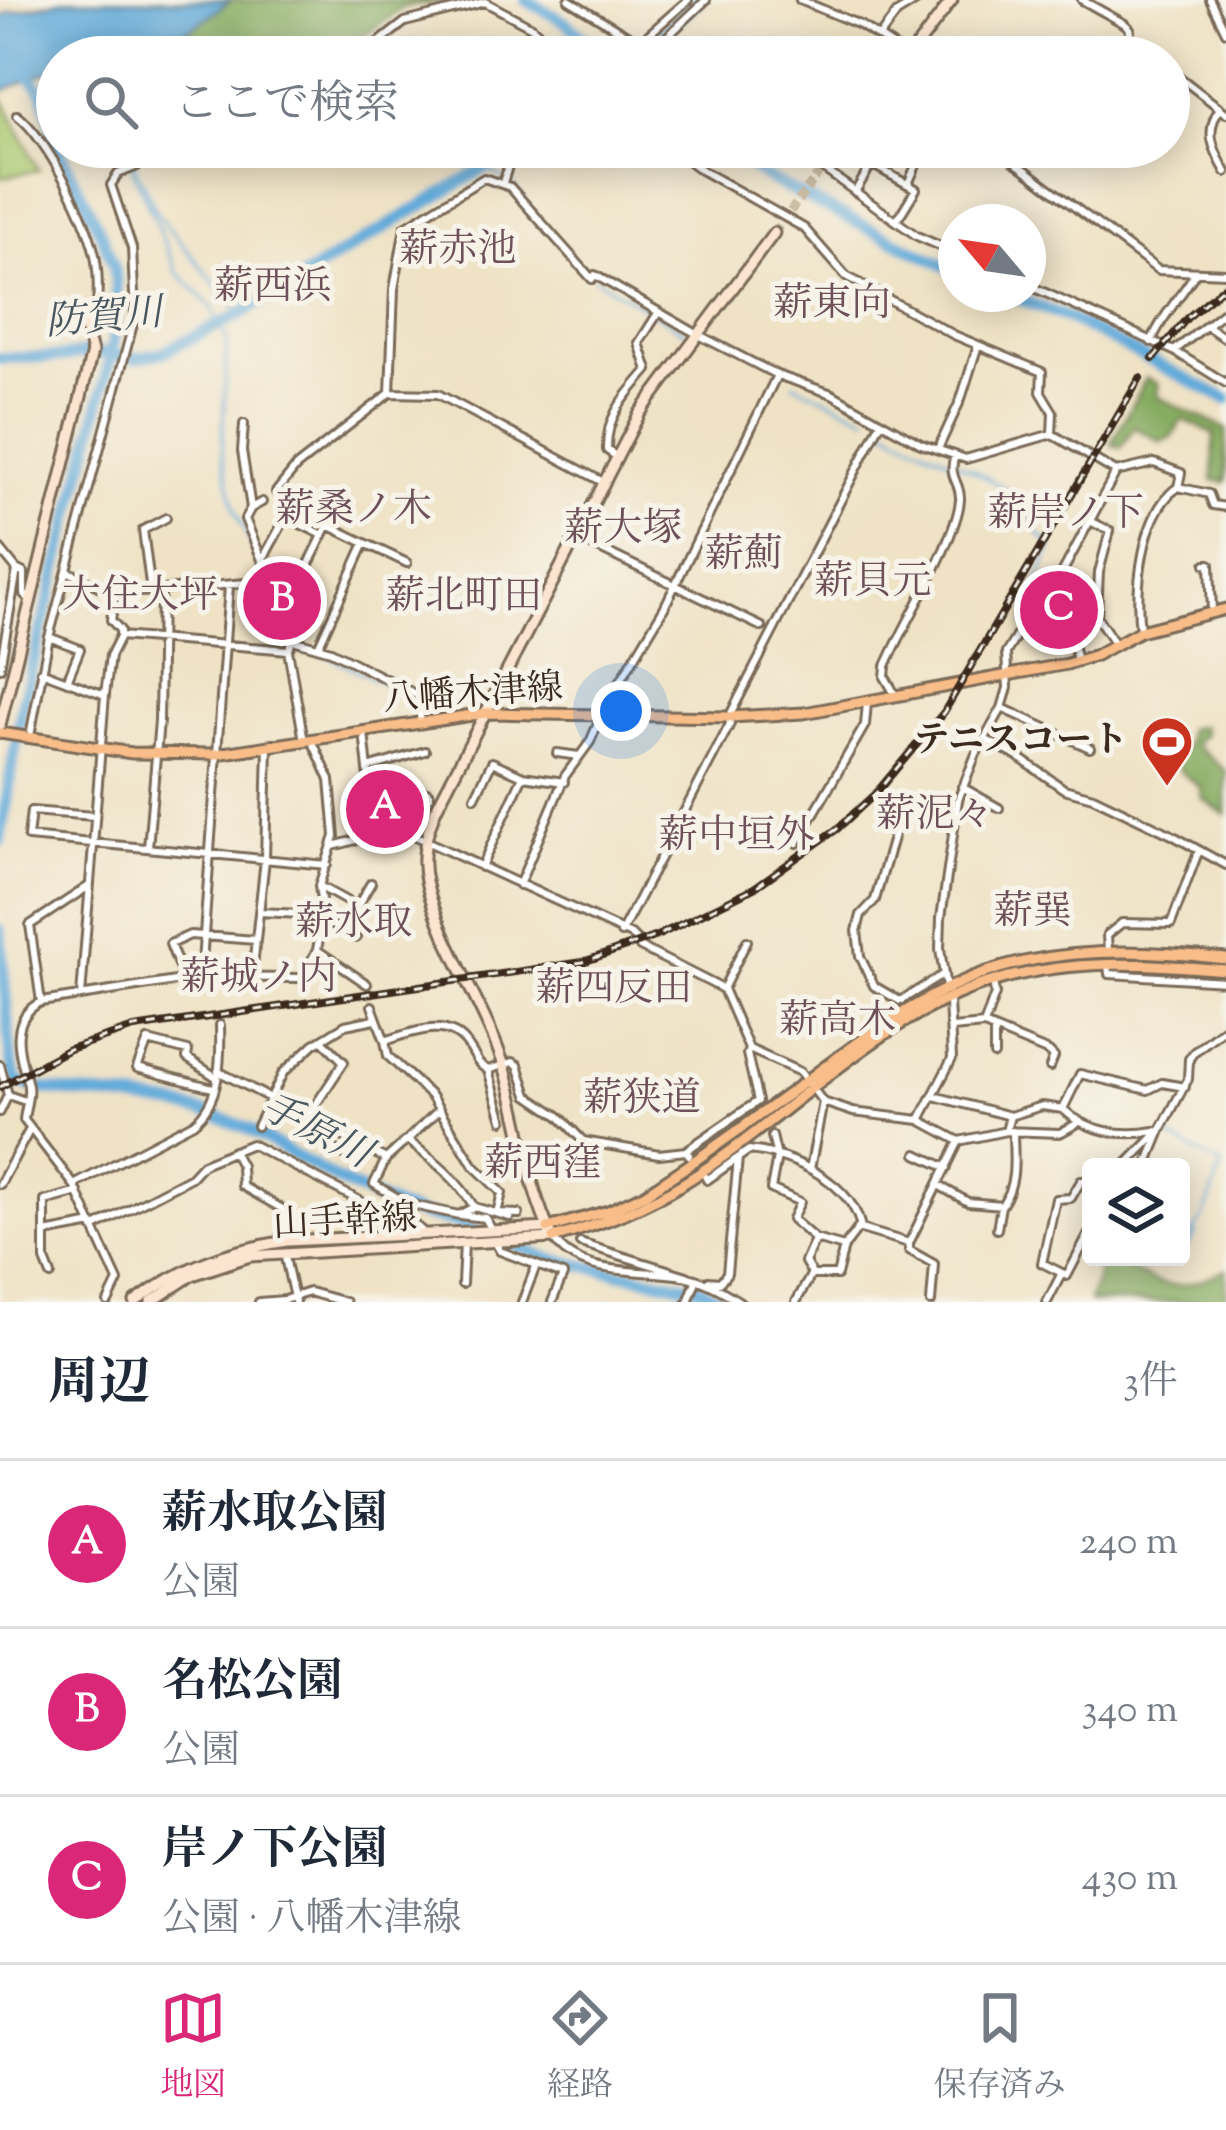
<!DOCTYPE html>
<html lang="ja">
<head>
<meta charset="utf-8">
<style>
	:root { --surface:#fff; --page:#f2f2f3; --text:#1f2937; --muted:#747a83; --line:#e0e1e3; --accent:#db2777 }
	body { margin:0; font-family:"Sorts Mill Goudy","Noto Serif JP",serif; background:var(--page); color:var(--text) }
	.controls { position:absolute; right:36px; bottom:36px; display:grid; overflow:hidden; border-radius:12px; box-shadow:0 6px 30px #0003 }
	.controls button { width:108px; height:108px; display:grid; place-items:center; padding:0; border:0; border-bottom:3px solid var(--line); background:var(--surface); color:var(--text); font:60px sans-serif }
	.compass { position:absolute; left:938px; top:204px; width:108px; height:108px; border-radius:50%; background:var(--surface); box-shadow:0 6px 30px #0003; rotate:299deg }
	.you { position:absolute; left:621px; top:711px; width:42px; height:42px; margin:-30px; border:9px solid #fff; border-radius:50%; background:#1a73e8; box-shadow:0 0 0 18px #1a73e833 }
	.badge { display:grid; place-items:center; width:78px; height:78px; border-radius:50%; background:var(--accent); color:#fff; font-size:39px; font-weight:700 }
	.pin { position:absolute; translate:-50% -50%; border:6px solid #fff; box-shadow:0 3px 12px #0006 }
	.list { margin:0; padding:0; list-style:none }
	h2 { display:flex; justify-content:space-between; align-items:center; height:156px; margin:0; padding:0 48px; font-size:51px }
	h2 small { font-size:39px; font-weight:400; color:var(--muted) }
	.list li { display:grid; grid-template-columns:78px 1fr auto; gap:36px; align-items:center; box-sizing:border-box; height:168px; padding:0 48px; border-top:3px solid var(--line) }
	.list b { display:block; font-size:45px; white-space:nowrap }
	.list p { margin:0; font-size:39px; white-space:nowrap; color:var(--muted) }
	.list em { font-size:39px; font-style:normal; color:var(--muted) }
	.icon { flex:none; width:66px; height:66px; fill:none; stroke:currentColor; stroke-width:2; stroke-linecap:round; stroke-linejoin:round }
	.map { position:relative; flex:none; width:1226px; height:1302px; overflow:hidden }
	.search { position:absolute; background:var(--surface); box-shadow:0 6px 30px #0003; left:36px; right:36px; top:36px; height:132px; display:flex; align-items:center; gap:30px; box-sizing:border-box; padding:0 42px; border-radius:66px; color:var(--muted); font-size:45px }
	.sheet { height:660px; background:var(--surface) }
	nav { display:flex; justify-content:space-around; align-items:center; box-sizing:border-box; height:168px; border-top:3px solid var(--line); background:var(--surface); font-size:33px; color:var(--muted) }
	nav a { display:grid; justify-items:center; gap:6px }
	nav .on { color:var(--accent) }
	.map>svg:first-child { display:block }
</style>
</head>
<body>
<div class="map">
<svg width="1226" height="1302" viewBox="0 0 1226 1302">
	<rect width="100%" height="100%" fill="#f7f3e8"/>
	<filter id="ink" filterUnits="userSpaceOnUse"><feTurbulence type="fractalNoise" baseFrequency=".00833" numOctaves="2"/><feDisplacementMap in="SourceGraphic" scale="24" xChannelSelector="R" yChannelSelector="G"/><feConvolveMatrix kernelMatrix="1 2 1 2 8 2 1 2 1" color-interpolation-filters="sRGB"/></filter>
	<filter id="wash" filterUnits="userSpaceOnUse"><feTurbulence type="fractalNoise" baseFrequency=".004" numOctaves="4" result="noise"/><feDisplacementMap in="SourceGraphic" scale="48" xChannelSelector="R" yChannelSelector="G"/><feGaussianBlur stdDeviation="2.7" result="paint"/><feColorMatrix in="noise" values="0 0 0 0 0 0 0 0 0 0 0 0 0 0 0 0 0 1.4 0 .05"/><feComposite in="paint" operator="in"/></filter>
	<g filter="url(#wash)">
		<rect width="100%" height="100%" fill="#efe2c5"/>
		<path fill="#a9c86f" stroke="#727946" stroke-width="3" d="M0 93 39 170 0 178Z"/>
		<path fill="#86ac62" stroke="#606b40" stroke-width="3" d="M231 0H457L404 7 334 57 102 54 192 28Z
			M1146 378 1158 384V397L1226 429V482L1213 480 1214 434 1182 419 1173 436 1162 442 1134 427 1121 448 1111 444Z
			M1202 726 1204 734 1196 742 1197 747 1226 771V815L1202 798 1201 788 1181 772 1169 756 1186 746 1188 729Z
			M1103 1257C1160 1280 1162 1301 1226 1269V1302H1089Z"/>
		<path fill="#63abda" stroke="#4f6a7c" stroke-width="3" d="M62 0H231L191 29 91 57H57V68L0 92V19L8 13Z"/>
		<g fill="none" stroke-linecap="round" stroke-linejoin="round">
			<path stroke="#63abda" stroke-width="3" d="M123 147 177 272 212 307 227 341 222 454 235 510 254 550 280 632 295 647 329 656 434 710
				M126 147 157 214 241 314
				M485 168 511 183 525 199
				M595 278 686 332
				M794 384 867 417
				M880 425C924 452 973 464 1013 495 1029 508 1029 530 1046 540
				M1044 606 1037 586 1052 546 1048 541
				M1059 625 1076 634 1079 648
				M0 1128 13 1103 16 1080
				M1169 1137 1222 1166 1204 1216 1181 1249
				M1188 1246 1196 1232
				M1163 1263 1176 1257"/>
			<path stroke="#63abda" stroke-width="12" d="M526 0 565 22 609 57
				M635 57 699 0
				M21 67 43 92 57 146
				M717 147 772 181 956 271
				M1006 294 1061 315 1226 399
				M0 358 63 357 89 352 138 358 163 352 241 314 520 147
				M0 841 23 701 92 435 111 355 117 309 115 270 103 237 58 147
				M0 930 11 1061 16 1080 34 1088 172 1105 211 1114 246 1128 341 1182 399 1209 455 1223 553 1260 700 1288 724 1302"/>
		</g>
	</g>
	<g filter="url(#ink)">
		<g fill="none" stroke-linecap="round" stroke-linejoin="round">
			<path stroke="#cbbda4" stroke-width="6" stroke-dasharray="6 3" stroke-linecap="butt" d="M367 984 372 1006"/>
			<path stroke="#cbbda4" stroke-width="9" stroke-dasharray="9 4.5" stroke-linecap="butt" d="M774 233 825 165"/>
			<g stroke="#7a6a58" stroke-width="12">
				<path id="street" d="M569 0 663 57
					M800 0 860 25 908 56
					M1082 0 1125 24 1130 29 1129 51 1137 57
					M1210 0 1226 32
					M879 37 897 13 918 0
					M640 42 688 0
					M653 50 706 0
					M360 57 405 22 485 2 532 27 563 57
					M1169 69 1226 113
					M1220 108C1204 131 1213 149 1226 172
					M17 115C47 138 91 224 96 261 99 280 98 299 96 318
					M671 147 701 170 804 228 846 276 954 335 1042 372 1041 392 1053 412 1052 434
					M793 147 917 236 956 253
					M995 147 1158 270 1226 273
					M817 165 830 147
					M873 165 916 189 897 220
					M503 183 509 163 536 147
					M908 184 924 147
					M855 192 882 147
					M972 222 975 214
					M1028 285 1174 351 1226 383
					M1207 326 1226 339
					M1151 342C1162 316 1181 296 1196 272
					M1174 351 1226 310
					M390 393 394 289 405 227 484 178 510 187 592 279 595 275 697 334 777 375 832 394 921 444 966 459 1052 434 1116 472
					M244 424 242 451 251 508
					M938 449 961 399 978 345
					M617 457 607 450C606 414 627 395 648 370L639 343 658 313
					M1178 487 1209 494 1213 505 1226 507
					M276 492 296 467 390 393 438 394 603 482
					M262 502 251 508 245 519 270 579 275 610 287 634 293 640 331 651 417 695 421 722
					M1090 521 1110 531 1099 572 1098 593
					M575 537 762 627
					M365 543 407 563
					M0 549 17 570 0 668
					M263 559 286 517 323 535
					M1206 564H1210L1212 612
					M18 570 24 573V594L31 601
					M67 571 115 594 258 582
					M151 592 143 530 166 518
					M115 594 111 620 120 630V636
					M280 623 328 525 365 543 318 647
					M1046 623 1062 573
					M1140 631C1135 589 1141 513 1178 487
					M120 636 288 650
					M49 637 80 649 67 681
					M293 640 288 650 304 741
					M1115 644 1097 617 1098 593 1062 573 1116 472 1154 463 1181 473 1178 487
					M41 671 105 695
					M896 696 885 677 886 666C903 625 957 539 960 500 961 481 947 479 955 455
					M1002 708 1090 748
					M364 732 375 836
					M30 736 49 637 135 317 132 248 111 185 118 174 184 147
					M984 739 1017 756 1064 789 1093 797 1170 834 1226 865
					M557 753 579 756
					M368 768 425 751
					M962 787 999 808
					M475 797 492 762 523 776 564 782
					M371 798 427 792 430 795 413 835
					M94 816 31 811 28 837 327 865
					M797 843 865 725 867 703
					M333 846 390 831 413 835 631 935 637 941
					M148 848 159 721 161 591
					M481 867 523 776
					M519 885 565 776 590 742 605 707 664 608 777 375
					M319 886 357 907 371 883
					M259 912 323 915
					M322 925H332L356 938
					M621 933 730 724 729 717 881 422
					M640 947 723 989 749 1049 800 1072 823 1102 853 1112 920 1120 959 1141 1006 1131 1060 1133 1078 1123
					M317 950 367 984
					M1108 952 1107 935 1122 923 1171 924 1199 850
					M1108 965 1109 974 1226 981
					M944 974 900 1001 874 986 860 956 857 931 861 915 875 900 901 810 955 818
					M252 976 265 859 268 747
					M201 977 229 586
					M184 980 170 944 190 935 256 940
					M946 988 940 949 941 918 958 800 976 754 1002 708 1008 688 1006 653 1031 612 1071 636 1077 661
					M723 989 747 941
					M81 996 105 695 110 656 120 636
					M41 1002 30 925 89 886
					M372 1006 385 1041C413 1032 449 1016 469 1047 477 1058 475 1063 488 1070L513 1062 518 1065 528 1095 559 1116 583 1141 659 1154 686 1151 689 1155
					M984 1025 1049 1052 1054 1057 1050 1067
					M952 1028 984 1025 995 994 993 981
					M994 1030V1055
					M385 1041 388 1056 431 1096 474 1166 502 1193 497 1213 519 1214
					M0 1065 8 1095 25 1101
					M488 1070 503 1120
					M218 1071 386 1159 407 1140C433 1160 457 1178 474 1207L459 1215 485 1218 492 1230
					M213 1088 137 1068 148 1041 188 1051 187 1058 216 1077
					M934 1096 1010 1116
					M1063 1109C1087 1132 1122 1137 1155 1131
					M0 1112 8 1095
					M307 1118 344 1062 323 1041
					M920 1120 952 1059 949 1001
					M257 1126 283 1073 314 1044 345 1025 375 1019
					M1006 1131 1010 1116 1042 1106 1063 1109 1080 1074 1148 1090 1162 1083 1185 1087
					M772 1136 777 1157 771 1189 800 1202 792 1219 815 1239 844 1247 837 1275H811L796 1302
					M315 1139 344 1154
					M407 1140 439 1110
					M687 1150 758 1101 747 1054 749 1049
					M233 1151 241 1166 242 1186 286 1211 279 1241
					M917 1154 947 1168
					M386 1159 374 1184 408 1204 459 1215
					M1124 1167 1162 1128 1188 1079 1189 1059 1194 1052 1226 1027
					M1146 1167 1162 1128
					M810 1169 823 1102
					M705 1176 707 1180 749 1150C791 1154 854 1183 861 1229L909 1243V1250L934 1264 931 1302
					M0 1184 29 1131
					M74 1185 193 1123C221 1102 221 1058 220 1025
					M938 1185 968 1202 1002 1205C1018 1180 1013 1158 1013 1131
					M474 1207 510 1217
					M95 1227 191 1177 203 1164 251 1144 389 1216 414 1224 424 1233
					M997 1229 1001 1206
					M45 1233 93 1224
					M553 1238C578 1279 647 1268 688 1277 706 1281 725 1292 740 1302
					M495 1242 500 1251 563 1275 552 1302
					M580 1243 687 1276
					M909 1243 959 1141
					M844 1247 860 1226
					M284 1253 295 1302
					M1062 1273 1067 1276 1091 1230
					M812 1274 805 1262 815 1240
					M51 1275 45 1260V1201L78 1192
					M708 1281 720 1282 727 1273 738 1158
					M462 1284 464 1243
					M108 1302 118 1281 74 1185 24 1120C25 1109 31 1092 27 1081 19 1054 8 1018 41 1002L201 977 302 978 317 950 323 915 319 886 335 836 330 780 312 740
					M259 1302 284 1300 309 1292 345 1302
					M522 1302 536 1266
					M688 1302 696 1281
					M1047 1302 1062 1273 1042 1263 1056 1199 1071 1198 1081 1181H1091"/>
			</g>
			<g stroke="#7a6a58" stroke-width="15">
				<path id="secondary" d="M909 57 952 0
					M826 165 840 147
					M0 725 92 352 82 315
					M135 1302C183 1266 228 1250 287 1241L548 1228
					M151 1302 192 1275 250 1256 553 1238C527 1187 522 1123 505 1069 485 1005 441 946 426 881 420 855 427 832 436 809L640 413 774 233"/>
			</g>
			<g stroke="#7a6a58" stroke-width="15">
				<path id="primary" d="M0 733 132 753 217 754 485 713 729 717 804 713 1067 664 1096 655 1140 631 1226 609
					M548 1228 608 1211 645 1194C701 1158 756 1118 810 1078 861 1040 913 1001 973 977 1053 946 1142 949 1226 959
					M553 1238C600 1225 646 1207 687 1181 786 1119 878 1016 991 982 1070 958 1145 963 1226 970"/>
			</g>
			<use href="#street" stroke="#fff" stroke-width="6"/>
			<use href="#secondary" stroke="#fce5d0" stroke-width="9"/>
			<use href="#primary" stroke="#f8bd89" stroke-width="9"/>
			<g stroke="#3b2a1e" stroke-width="8">
				<path id="rail" d="M1153 359 1187 318 1226 285
					M0 1087 69 1049 134 1028 583 962 657 936 754 888 837 829 876 793 944 712 1140 378"/>
			</g>
			<use href="#rail" stroke="#f7f3e8" stroke-width="3" stroke-dasharray="9" stroke-linecap="butt"/>
		</g>
	</g>
	<defs>
		<g id="stadium-pin" transform="scale(2.7)"><path d="M0 17L-7.5 6A9.5 9.5 0 1 1 7.5 6Z" fill="#c8321e" stroke="#f7f3e8"/><path d="M0-5a6.5 5 0 1 0 0 10a6.5 5 0 1 0 0-10ZM-3.5-1.8h7v3.6h-7Z" fill="#fff"/></g>
	</defs>
	<g fill-rule="evenodd">
		<use href="#stadium-pin" x="1167" y="742"/>
	</g>
	<g text-anchor="middle" dominant-baseline="central" stroke-width="10" stroke-linejoin="round" paint-order="stroke">
		<g font-size="36" fill="#3b2a1e" stroke="#f7f3e8">
			<text transform="translate(473 695) rotate(-4)">八幡木津線</text>
			<text transform="translate(345 1223) rotate(-3)">山手幹線</text>
		</g>
		<g font-size="36" font-weight="bold" fill="#3b2a1e" stroke="#f7f3e8" text-anchor="end">
			<text x="1128" y="742">テニスコート</text>
		</g>
		<g font-size="39" fill="#6d5059" stroke="#f7f3e8">
			<text x="458" y="252">薪赤池</text>
			<text x="273" y="289">薪西浜</text>
			<text x="832" y="306">薪東向</text>
			<text x="354" y="512">薪桑ノ木</text>
			<text x="1066" y="516">薪岸ノ下</text>
			<text x="623" y="531">薪大塚</text>
			<text x="744" y="557">薪薊</text>
			<text x="873" y="584">薪貝元</text>
			<text x="140" y="598">大住大坪</text>
			<text x="464" y="599">薪北町田</text>
			<text x="935" y="817">薪泥々</text>
			<text x="737" y="838">薪中垣外</text>
			<text x="1033" y="914">薪巽</text>
			<text x="354" y="925">薪水取</text>
			<text x="259" y="980">薪城ノ内</text>
			<text x="614" y="991">薪四反田</text>
			<text x="838" y="1023">薪高木</text>
			<text x="642" y="1101">薪狭道</text>
			<text x="543" y="1166">薪西窪</text>
		</g>
		<g font-size="39" font-style="italic" fill="#495760" stroke="#f7f3e8">
			<text transform="translate(104 320) rotate(-5)">防賀川</text>
			<text transform="translate(315 1133) rotate(27)">手原川</text>
		</g>
	</g>
</svg>
<div class="controls">
<button><svg class="icon" aria-label="layers" viewBox="0 0 24 24"><path d="M12 4l9 5-9 5-9-5zM3 14l9 5 9-5"/></svg></button>
</div>
<svg class="compass" viewBox="-18 -18 36 36"><path d="M0-13l5 13h-10z" fill="#e53935"/><path d="M0 13l5-13h-10z" fill="#747a83"/></svg>
<div class="you"></div>
<div class="pin badge" style="left:385px;top:809px">A</div>
<div class="pin badge" style="left:282px;top:601px">B</div>
<div class="pin badge" style="left:1059px;top:610px">C</div>
<div class="search"><svg class="icon" aria-label="search" viewBox="0 0 24 24"><circle cx="10" cy="10" r="6"/><path d="M15 15l6 6"/></svg>ここで検索</div>
</div>
<section class="sheet">
<h2>周辺<small>3件</small></h2>
<ul class="list">
<li><span class="badge">A</span><div><b>薪水取公園</b><p>公園</p></div><em>240 m</em></li>
<li><span class="badge">B</span><div><b>名松公園</b><p>公園</p></div><em>340 m</em></li>
<li><span class="badge">C</span><div><b>岸ノ下公園</b><p>公園 · 八幡木津線</p></div><em>430 m</em></li>
</ul>
</section>
<nav>
<a class="on"><svg class="icon" aria-label="map" viewBox="0 0 24 24"><path d="M3 6l6-2 6 2 6-2v14l-6 2-6-2-6 2zM9 4v14M15 6v14"/></svg>地図</a>
<a><svg class="icon" aria-label="directions" viewBox="0 0 24 24"><path d="M12 3l9 9-9 9-9-9zM9 14v-3h6M13 9l2 2-2 2"/></svg>経路</a>
<a><svg class="icon" aria-label="saved" viewBox="0 0 24 24"><path d="M7 4h10v16l-5-4-5 4z"/></svg>保存済み</a>
</nav>
</body>
</html>
